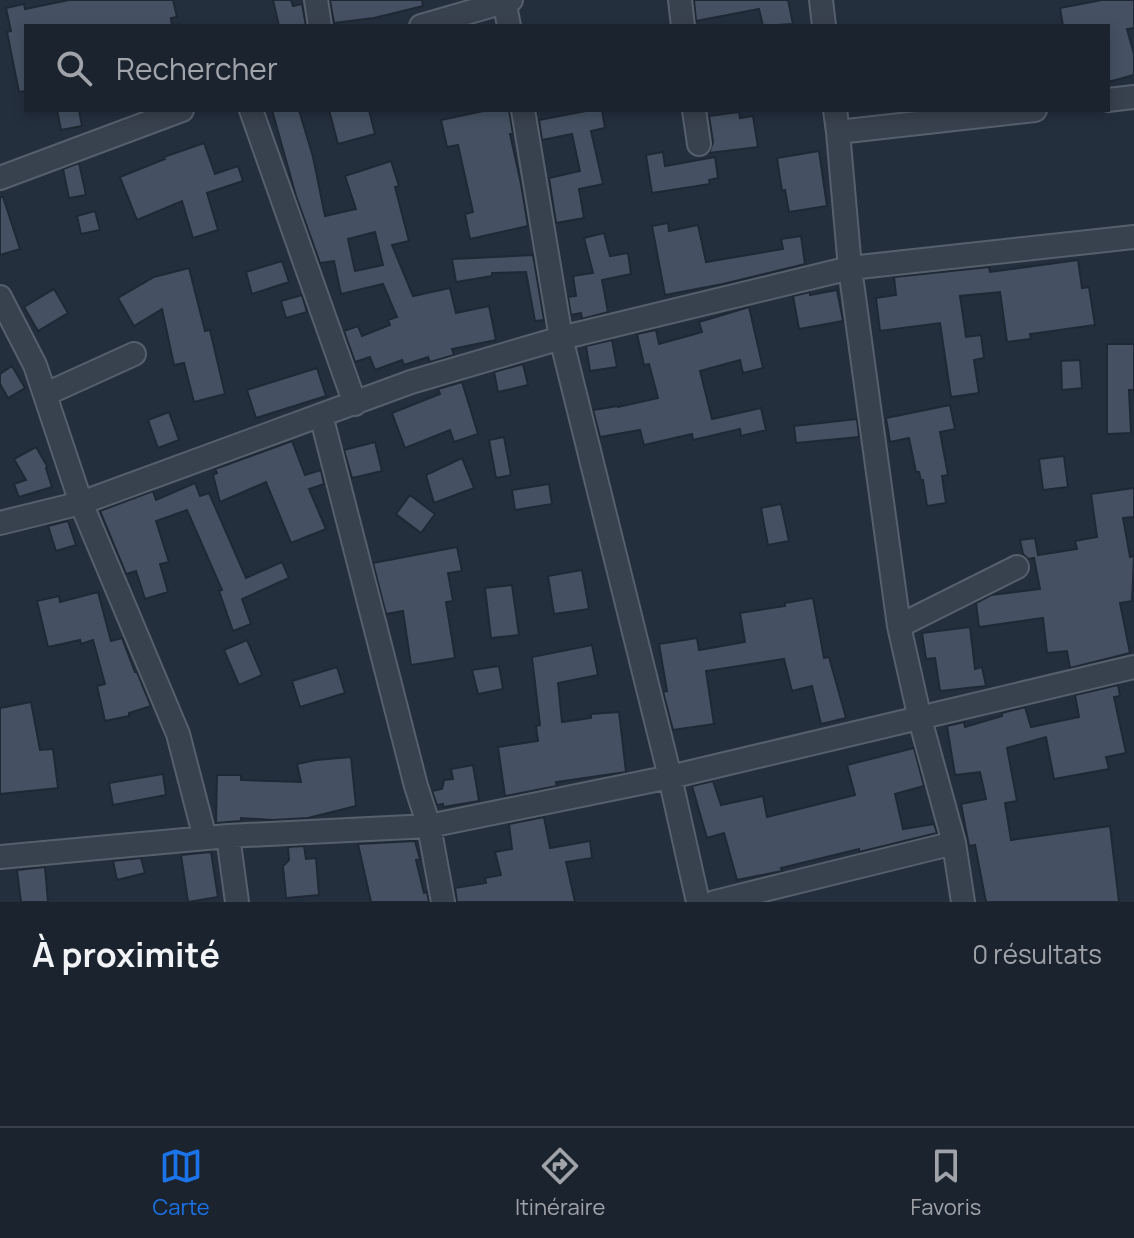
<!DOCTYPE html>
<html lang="fr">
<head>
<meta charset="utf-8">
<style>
	:root { --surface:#1b232e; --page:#242b36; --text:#f1f3f6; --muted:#a0a4aa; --line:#39404a; --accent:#1a73e8 }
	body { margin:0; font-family:Manrope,sans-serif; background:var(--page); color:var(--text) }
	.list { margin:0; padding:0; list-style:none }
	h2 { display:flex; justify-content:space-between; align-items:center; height:104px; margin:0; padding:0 32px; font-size:34px }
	h2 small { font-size:26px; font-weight:400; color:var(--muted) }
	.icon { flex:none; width:44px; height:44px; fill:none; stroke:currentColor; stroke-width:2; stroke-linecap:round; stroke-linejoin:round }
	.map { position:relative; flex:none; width:1134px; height:902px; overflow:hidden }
	.search { position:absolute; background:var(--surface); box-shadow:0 4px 12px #0003; left:24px; right:24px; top:24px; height:88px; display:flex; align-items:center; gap:20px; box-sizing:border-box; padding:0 28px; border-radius:0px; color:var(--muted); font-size:30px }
	.sheet { height:224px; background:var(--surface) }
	nav { display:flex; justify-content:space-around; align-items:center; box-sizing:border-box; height:112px; border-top:2px solid var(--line); background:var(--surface); font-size:22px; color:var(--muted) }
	nav a { display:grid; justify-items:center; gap:4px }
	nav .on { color:var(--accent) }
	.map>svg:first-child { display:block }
</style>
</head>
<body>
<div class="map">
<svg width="1134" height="902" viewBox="0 0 1134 902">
	<rect width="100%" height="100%" fill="#242f3e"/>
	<path fill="#455162" stroke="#1f2835" stroke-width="2" fill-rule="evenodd" d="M69 0H173L177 17 171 18 172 26H26V91L19 92 7 32 11 31 6 8 24 4 25 9Z
		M273 0H291L293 6 302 4 306 26H279Z
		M330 0H422L423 6 374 18 334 23Z
		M694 0H788L793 24 763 26 759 9 696 21Z
		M1102 0H1134V28L1127 29 1134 54V75L1108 82V26H1063L1060 8Z
		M57 110H79L82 126 61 130Z
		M272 110H299L313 157 325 216 356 209 345 176 391 161 399 186 395 187 409 241 392 245 413 296 450 288 456 313 489 306 496 340 452 349 454 355 430 362 428 357 404 365 402 360 375 370 370 357 355 362 344 331 358 326 362 336 390 325 388 320 397 317 383 284 341 294 334 261 320 263 296 196ZM375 232 383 265 355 271 348 239Z
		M329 110H369L375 134 338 144Z
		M488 110H509L513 134H510L521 184 528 226 470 239 465 214 473 212 458 145 447 147 441 120Z
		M591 110H602L605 128 591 131 603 184 579 189 584 218 556 223 549 178 580 171 572 134 542 140 539 120Z
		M739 112 740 118 753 116 758 147 709 153 713 142 709 116Z
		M204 143 215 174 238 166 243 181 207 193 218 230 193 238 182 201 137 220 120 177 165 159 164 157Z
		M819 151 827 206 789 212 785 190 782 191 777 158Z
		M663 152 665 166 715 157 718 178 709 180 710 184 652 193 646 155Z
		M79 163 86 195 69 198 63 169Z
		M0 197H3L20 249 0 255Z
		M95 211 100 230 81 234 77 216Z
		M668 223 669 231 698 225 706 262 783 249 781 239 801 236 805 264 723 284 665 295 652 226Z
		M604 233 610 256 628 253 631 274 602 280 608 312 582 319 581 313 571 315 568 297 576 296 573 276 593 273 584 238Z
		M533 255 544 320 535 321 526 272 492 273V276L456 282 452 259Z
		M1078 260 1082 288 1089 287 1095 325 1030 334 1031 339 1007 342 1000 292 960 296 966 337 981 335 984 358 974 360 979 393 951 397 940 323 880 331 876 298 896 295 894 277 989 267 990 272Z
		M282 261 289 282 252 294 246 272Z
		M189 268 205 331 210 330 225 394 194 402 184 363 174 365 162 309 134 326 118 298 154 277Z
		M54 289 68 313 38 331 24 307Z
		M837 290 843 321 799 329 793 296 810 292V295Z
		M302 295 307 312 286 318 281 301Z
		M749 307 763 368 743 373 740 360 700 371 712 419 761 408 766 430 741 436 740 429 693 440 692 434 644 445 640 430 600 437 593 410 618 406V407L658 398 649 364 644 365 637 334 656 330 659 344 702 332 699 322Z
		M612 340 617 367 590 371 586 346Z
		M1107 344H1134V390H1129L1131 433 1107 434Z
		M1080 360 1082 388 1062 390 1061 361Z
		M523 364 528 385 498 392 494 372Z
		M12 366 25 388 8 398 0 384V374Z
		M317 368 326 396 256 418 247 390Z
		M462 382 478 434 454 442 450 430 405 448 392 413 440 394 438 389Z
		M950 405 955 429 940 432 948 475 942 476 946 503 927 506 923 480H921L919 472H916L909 438 890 442 886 418Z
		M169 412 179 440 158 448 148 420Z
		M857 419 859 437 796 443 794 426Z
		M504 437 511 475 496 478 489 440Z
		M292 441 305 475 321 470 324 484 309 489 326 529 291 543 266 482 220 502 213 475 217 473 215 469Z
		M375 442 382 471 352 478 344 450Z
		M36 447 47 466 46 468 52 487 19 497 14 484 26 480 14 459Z
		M1064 456 1068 487 1043 490 1039 459Z
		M462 458 474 488 434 503 426 475Z
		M195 483 200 496 209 493 246 578 282 562 289 578 242 599 251 624 233 631 219 591 222 590 187 510 156 521 169 562 160 564 168 592 145 599 136 571 126 574 100 511 153 491 156 500Z
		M549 484 552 504 515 510 512 490Z
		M1134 488V517L1123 518 1130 557 1134 556 1132 601 1120 603 1130 653 1070 668 1067 651 1047 653 1043 618 979 627 976 603 991 595 1040 589 1034 558 1028 559 1023 554 1020 540 1035 538 1038 555 1077 549 1075 541 1097 537 1091 494Z
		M410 495 435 514 421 533 396 514Z
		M781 504 789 541 768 545 761 508Z
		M68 521 76 545 56 551 48 526Z
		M457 547 462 571 448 573 453 601 446 602 455 658 411 665 403 611 386 614 373 563Z
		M582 570 589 609 554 614 548 576Z
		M512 585 519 635 491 638 485 588Z
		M98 592 111 641 122 638 135 672H137L151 706 129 713V716L105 721 97 686 105 684 93 640 81 644 80 640 48 647 37 601 59 596 60 602Z
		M813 598 824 658 829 657 846 718 821 724 812 686 792 691 784 659 706 671 714 724 673 730 663 692 667 691 659 644 697 638 699 650 745 642 740 613 785 606V603Z
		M970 627 975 669 982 667 986 686 940 691 935 658 926 659 922 633Z
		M247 640 262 675 239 685 224 650Z
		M592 645 598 675 558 683 562 722 591 718V714L619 712 626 772 556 782 557 786 505 796 498 747 538 741 536 726 540 725 532 657Z
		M499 666 503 689 478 694 472 670Z
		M337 667 345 693 300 707 292 681Z
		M1118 685 1120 696 1114 697 1126 753 1106 757 1109 769 1054 779 1046 737 1007 748 1017 801 1005 803 1011 840 1110 826 1119 902H986L975 845 969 846 961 804 986 799 980 772 955 775 947 726 964 722 965 727 1002 716V713L1025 707 1031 727 1079 717 1075 695Z
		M31 702 40 750 53 749 58 788 0 794V708Z
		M914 748 924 786 895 794 903 829 934 824 937 833 859 852V849L781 868 782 871 737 880 724 833 707 838 692 786 713 781 721 805 763 796 767 817 855 795 847 765Z
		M351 757 356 806 308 818 273 820 241 818V821L216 823 217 775H241V780L301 782 297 764 316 760Z
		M473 765 479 801 443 807V804L437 805 432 791 442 789 444 780 453 779 451 769Z
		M163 774 166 795 113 805 109 783Z
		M544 817 550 848 590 841 592 858 566 862 575 902H457L455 888 486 883 485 878 501 875 495 852 512 849 509 824Z
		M415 841 420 859 416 860 424 893 427 892 429 902H371L358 844Z
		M304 846 306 859 316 858 319 895 286 898 283 866 289 860 288 847Z
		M211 852 218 897 188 902 181 855Z
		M141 858 145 873 117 880 113 861Z
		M45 867 48 902H21L17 870Z"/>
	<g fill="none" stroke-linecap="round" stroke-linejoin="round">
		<g stroke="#565f6c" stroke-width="26">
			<path id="minor" d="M316 0 320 26
				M504 0 509 26
				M680 0 683 26
				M821 0 824 26
				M421 26 511 0
				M1108 100 1134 97
				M251 110 355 404
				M523 110 561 338 670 777 698 902
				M694 110 699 144
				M835 110 838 132 850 268 899 626 920 719 954 843 963 902
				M838 132 1035 110
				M0 178 182 110
				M0 297 35 365 81 503 178 734 205 838
				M46 394 134 354
				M321 415 416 786 429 826 443 902
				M0 523 81 503 411 382 561 338 850 268 1134 237
				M899 626 1017 567
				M228 836 237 902
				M0 857 228 836 429 826 670 777 1134 667
				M715 902 954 843"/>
		</g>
		<use href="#minor" stroke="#38414e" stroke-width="22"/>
	</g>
</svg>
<div class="search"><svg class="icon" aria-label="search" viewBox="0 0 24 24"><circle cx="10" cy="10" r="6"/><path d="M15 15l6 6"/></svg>Rechercher</div>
</div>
<section class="sheet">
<h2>À proximité<small>0 résultats</small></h2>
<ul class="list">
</ul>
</section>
<nav>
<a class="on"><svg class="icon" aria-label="map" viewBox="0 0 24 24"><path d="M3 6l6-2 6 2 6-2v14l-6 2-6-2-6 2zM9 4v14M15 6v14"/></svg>Carte</a>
<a><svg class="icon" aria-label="directions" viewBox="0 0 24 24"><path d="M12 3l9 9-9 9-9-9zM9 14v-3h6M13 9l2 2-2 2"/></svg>Itinéraire</a>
<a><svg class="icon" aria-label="saved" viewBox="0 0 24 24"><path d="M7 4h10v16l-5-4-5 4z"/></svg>Favoris</a>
</nav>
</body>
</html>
